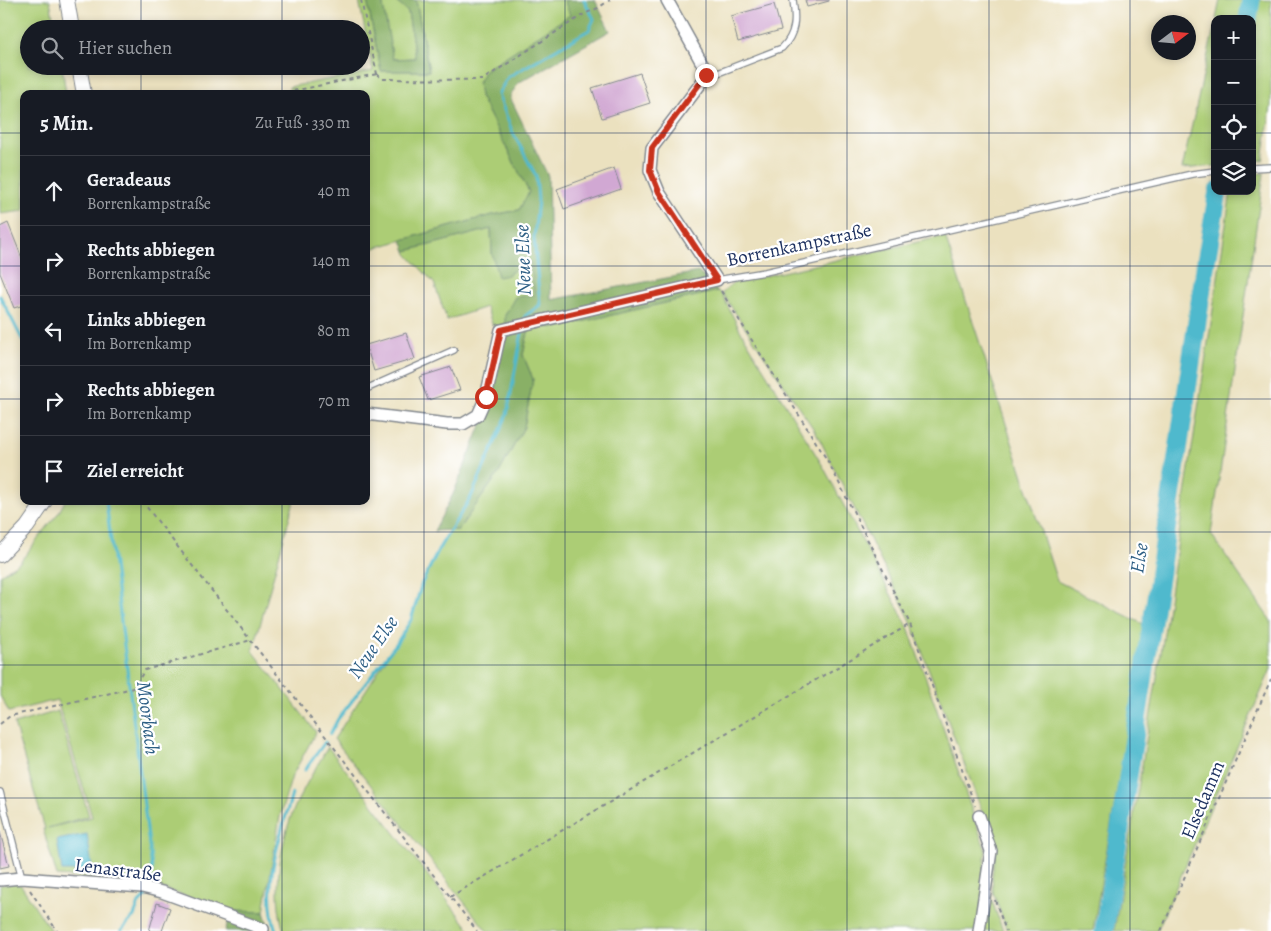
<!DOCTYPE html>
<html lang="de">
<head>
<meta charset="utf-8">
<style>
	:root { --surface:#171b24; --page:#20242c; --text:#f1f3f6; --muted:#9ea1a6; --line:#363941 }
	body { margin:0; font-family:Alegreya,serif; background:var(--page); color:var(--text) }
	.controls { position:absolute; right:15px; top:15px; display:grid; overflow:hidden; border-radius:10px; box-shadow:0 2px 8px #0003 }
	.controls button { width:45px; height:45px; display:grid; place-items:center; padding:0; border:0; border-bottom:1px solid var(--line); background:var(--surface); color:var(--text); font:25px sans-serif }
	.compass { position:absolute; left:1151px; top:15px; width:45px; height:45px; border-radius:50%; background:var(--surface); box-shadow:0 2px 8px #0003; rotate:74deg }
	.stop { position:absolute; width:15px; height:15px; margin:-11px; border:4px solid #c8321e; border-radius:50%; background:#fff }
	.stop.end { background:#c8321e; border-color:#fff; box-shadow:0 1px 5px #0008 }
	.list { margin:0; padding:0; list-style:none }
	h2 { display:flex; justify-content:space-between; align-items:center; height:65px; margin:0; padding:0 20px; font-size:21px }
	h2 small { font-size:16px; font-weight:400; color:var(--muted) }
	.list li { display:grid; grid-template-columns:32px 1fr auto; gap:15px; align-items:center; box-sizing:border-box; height:70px; padding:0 20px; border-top:1px solid var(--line) }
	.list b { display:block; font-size:19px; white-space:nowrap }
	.list p { margin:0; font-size:16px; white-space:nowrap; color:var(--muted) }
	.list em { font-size:16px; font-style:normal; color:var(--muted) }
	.icon { flex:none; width:28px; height:28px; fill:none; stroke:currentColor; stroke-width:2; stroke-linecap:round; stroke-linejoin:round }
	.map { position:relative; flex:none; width:1271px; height:931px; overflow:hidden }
	.search { position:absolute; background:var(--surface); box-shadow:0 2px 8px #0003; left:20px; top:20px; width:350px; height:55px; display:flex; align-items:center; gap:12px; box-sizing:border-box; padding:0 18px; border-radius:28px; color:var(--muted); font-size:19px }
	.panel { position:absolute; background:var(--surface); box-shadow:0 2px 8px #0003; left:20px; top:90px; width:350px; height:415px; border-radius:10px }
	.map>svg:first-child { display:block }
</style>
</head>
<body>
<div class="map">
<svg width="1271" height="931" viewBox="0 0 1271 931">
	<rect width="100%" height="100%" fill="#fff"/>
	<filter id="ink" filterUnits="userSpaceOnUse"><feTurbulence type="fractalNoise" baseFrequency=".02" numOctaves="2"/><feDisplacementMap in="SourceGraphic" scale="10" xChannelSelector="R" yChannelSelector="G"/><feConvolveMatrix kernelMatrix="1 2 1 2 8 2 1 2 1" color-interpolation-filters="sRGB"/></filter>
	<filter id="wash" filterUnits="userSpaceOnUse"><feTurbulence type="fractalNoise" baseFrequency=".0096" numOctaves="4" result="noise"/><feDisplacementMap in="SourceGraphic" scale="20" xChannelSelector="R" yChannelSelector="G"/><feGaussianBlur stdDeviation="1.12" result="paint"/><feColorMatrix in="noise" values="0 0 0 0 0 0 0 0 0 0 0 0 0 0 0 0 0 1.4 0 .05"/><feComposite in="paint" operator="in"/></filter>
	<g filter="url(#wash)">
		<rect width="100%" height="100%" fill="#ebe1bf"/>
		<path fill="#accd75" stroke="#647e6a" d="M0 0H50L55 29H29V66H62L66 94H24V211L0 214Z
			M359 0H367L381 71H429L416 0H564L571 15 485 70 478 83 480 96 529 192 519 210 488 216 374 248 366 263V94H290L289 87 373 71Z
			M382 0H394L408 12 415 58 392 59Z
			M1220 0H1246L1243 19H1216Z
			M1257 0H1271V106L1263 160 1252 161V31Z
			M1215 24V166L1182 169Z
			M1264 173 1211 534 1271 621V669L1157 931H1114L1161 653 1231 191H1252V174Z
			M491 229 492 254 508 275 524 262H530L534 296 505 327 493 326 486 307 447 320 434 283 407 254 406 251Z
			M945 236 1057 581 1145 625 1093 931H1007L993 892 992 875 996 849 910 619 817 434 722 293 733 283Z
			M718 291 722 295 740 330 824 468 908 627 986 851 983 876 1003 931H487L334 739 411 621 422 584 449 531 458 530 499 473 524 427 533 379 523 355 529 328 559 327Z
			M65 501H294L253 651 316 732 292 776 280 816 264 912 232 911 139 881 57 876 43 829H45L14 724 58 711 89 816 48 828 92 817 57 700 9 712 0 696V575L20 562 59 512Z
			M328 747 471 931H284C271 894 281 835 298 800 307 782 318 764 328 747Z
			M15 883 21 885 51 931H0V885Z"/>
		<path fill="#89b066" stroke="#527062" d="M367 0H382L393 59 415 58 408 12 394 0H416L429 71H381Z
			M564 0H595L610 31 518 83 510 97 548 176 551 300 698 272 718 291 559 327 529 328 523 355 533 379 524 427 499 473 458 530 434 531 454 492 482 423 505 327V315L515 297 534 295 530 262H524L508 275 498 277 492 254 491 229 406 251 402 240 488 216 519 210 529 192 480 96 478 83 485 70 570 15Z
			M232 911 264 912 270 931H225Z"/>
		<path fill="#50b9cd" stroke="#367496" d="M87 834 92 867 89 871H62L57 840Z"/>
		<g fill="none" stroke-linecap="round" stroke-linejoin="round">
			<path stroke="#50b9cd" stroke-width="3" d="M0 296 24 343
				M106 501 152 869 149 885
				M330 734 338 719 396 644 411 620 422 583 441 545 471 497 507 415 525 316 540 305 534 238 538 200 536 176 512 131 498 94 508 77 589 30 594 19 584 0
				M305 770 325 742
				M121 931 134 916 139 903 146 896 147 891
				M276 931C261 886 280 838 292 794"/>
			<path stroke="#50b9cd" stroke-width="19" d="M1248 19 1251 0
				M1104 931 1158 585 1205 268 1218 191"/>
		</g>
		<g id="blocks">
			<path fill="#d1a8d3" d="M805 0H829V1L807 7Z
				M774 4 781 30 738 42 731 16Z
				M640 73 650 103 602 118 592 88Z
				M614 168 621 189 564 209 557 189Z
				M8 223 24 263V305L14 308 0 273V227Z
				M406 333 415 359 374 371 366 345Z
				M451 367 460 390 428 400 419 377Z
				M0 832 9 866 0 868Z
				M157 903 170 908 162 931H149Z"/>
		</g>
	</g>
	<g filter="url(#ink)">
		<use href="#blocks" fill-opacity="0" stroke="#83888e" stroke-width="1"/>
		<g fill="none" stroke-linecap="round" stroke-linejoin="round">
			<g stroke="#83888e" stroke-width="8">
				<path id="service" d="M706 75 718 73 782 48C796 34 796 19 793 0
					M1252 168 1271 167
					M717 280 765 272 1192 174 1215 171
					M366 389 454 350
					M0 792 22 878"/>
			</g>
			<g stroke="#83888e" stroke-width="14">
				<path id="minor" d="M366 414 447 424H463L478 415 486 397 501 330 717 280 659 192 650 170 652 148 705 78 707 72 667 0
					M979 816 991 851 979 931
					M0 880 22 878 142 887 162 892 263 929"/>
			</g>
			<g stroke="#83888e" stroke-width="16">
				<path id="tertiary" d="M67 0 72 29
					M79 66 84 94
					M0 555 27 527 45 501"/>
			</g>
			<path stroke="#83888e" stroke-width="2" stroke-dasharray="4 4" stroke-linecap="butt" d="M361 0 377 74
				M377 74 382 79 482 80 584 14 598 8 610 0
				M278 94 377 74
				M721 291 829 463 910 624 975 806
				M142 501 477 931
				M0 724 10 716 133 688 145 670 251 640
				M30 890 57 931
				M450 897 910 624
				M995 900 1006 931
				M1161 931 1271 679"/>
			<use href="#service" stroke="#fff" stroke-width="5.5"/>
			<use href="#minor" stroke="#fff" stroke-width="11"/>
			<use href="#tertiary" stroke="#fff" stroke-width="14"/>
		</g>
	</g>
	<g fill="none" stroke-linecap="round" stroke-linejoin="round" filter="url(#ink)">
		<path stroke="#c8321e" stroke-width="6" d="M486 397 501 330 717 280 659 192 650 170 652 148 706 75"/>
	</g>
	<path fill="none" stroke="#1b2f5e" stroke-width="1" stroke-opacity="0.55" d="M141 0V29M282 0V29M424 0V931M565 0V931M706 0V931M847 0V931M989 0V931M1130 0V931M141 66V94M282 66V94M0 133H24M366 133H1215M1252 133H1271M0 266H24M366 266H1271M0 399H24M366 399H1271M141 501V931M282 501V931M0 532H1271M0 665H1271M0 798H1271"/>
	<g text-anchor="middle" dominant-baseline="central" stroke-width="4.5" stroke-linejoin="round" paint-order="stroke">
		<g font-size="19" fill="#1b2f5e" stroke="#fff">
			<text transform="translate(799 245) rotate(-12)">Borrenkampstraße</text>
			<text transform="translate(1203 800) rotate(-67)">Elsedamm</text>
			<text transform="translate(118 870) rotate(7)">Lenastraße</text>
		</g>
		<g font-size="20" font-style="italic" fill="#2e5f85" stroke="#fff">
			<text transform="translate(523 260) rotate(-92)">Neue Else</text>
			<text transform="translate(1139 558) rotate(-81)">Else</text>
			<text transform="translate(373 647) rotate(-55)">Neue Else</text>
			<text transform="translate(148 718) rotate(83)">Moorbach</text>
		</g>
	</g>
</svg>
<div class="controls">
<button>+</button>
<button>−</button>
<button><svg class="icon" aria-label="locate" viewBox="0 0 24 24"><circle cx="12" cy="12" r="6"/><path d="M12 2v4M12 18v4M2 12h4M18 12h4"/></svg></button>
<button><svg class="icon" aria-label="layers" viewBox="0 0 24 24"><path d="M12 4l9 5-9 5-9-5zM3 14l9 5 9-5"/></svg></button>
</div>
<svg class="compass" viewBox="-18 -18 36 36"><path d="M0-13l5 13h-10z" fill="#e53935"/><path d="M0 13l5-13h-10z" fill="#9ea1a6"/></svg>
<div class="stop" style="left:486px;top:397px"></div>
<div class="stop end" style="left:706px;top:75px"></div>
<div class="search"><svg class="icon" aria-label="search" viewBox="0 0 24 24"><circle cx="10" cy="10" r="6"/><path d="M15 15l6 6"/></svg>Hier suchen</div>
<section class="panel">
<h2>5 Min.<small>Zu Fuß · 330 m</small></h2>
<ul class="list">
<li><svg class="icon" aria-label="ahead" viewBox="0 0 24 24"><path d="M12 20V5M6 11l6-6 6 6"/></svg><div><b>Geradeaus</b><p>Borrenkampstraße</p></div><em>40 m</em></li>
<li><svg class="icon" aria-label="right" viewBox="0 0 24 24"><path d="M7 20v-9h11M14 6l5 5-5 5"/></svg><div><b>Rechts abbiegen</b><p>Borrenkampstraße</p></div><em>140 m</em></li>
<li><svg class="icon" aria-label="left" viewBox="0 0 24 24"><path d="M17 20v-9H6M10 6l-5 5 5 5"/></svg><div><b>Links abbiegen</b><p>Im Borrenkamp</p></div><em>80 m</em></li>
<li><svg class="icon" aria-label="right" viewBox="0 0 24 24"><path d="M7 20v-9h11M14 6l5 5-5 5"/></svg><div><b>Rechts abbiegen</b><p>Im Borrenkamp</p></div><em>70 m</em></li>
<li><svg class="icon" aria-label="arrive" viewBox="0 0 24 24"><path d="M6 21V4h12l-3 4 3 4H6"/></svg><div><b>Ziel erreicht</b></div></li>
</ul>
</section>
</div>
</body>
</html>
